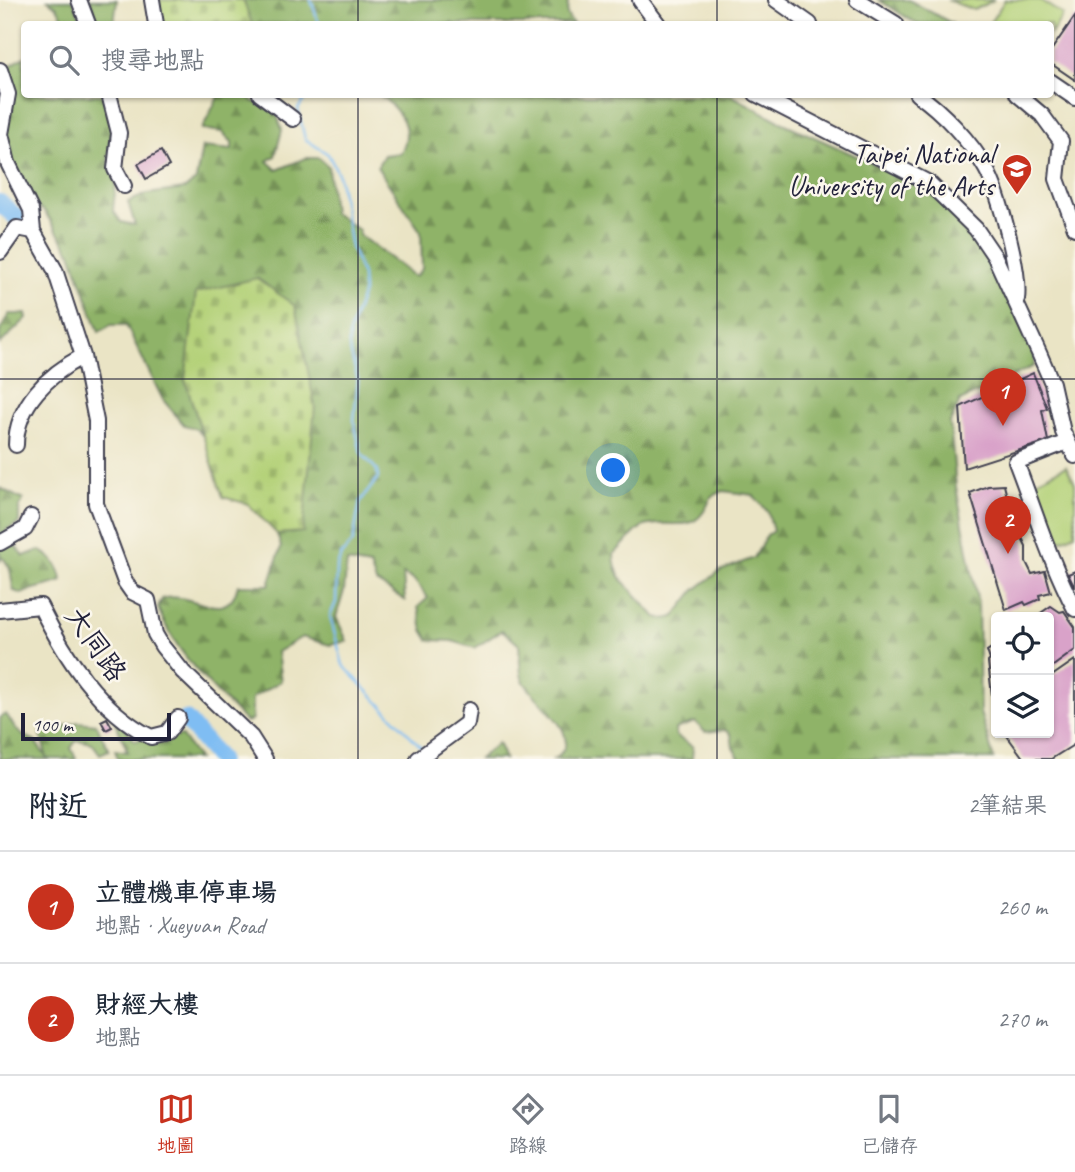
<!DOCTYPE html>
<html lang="zh-TW">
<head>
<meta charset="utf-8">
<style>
	:root { --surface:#fff; --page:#f2f2f3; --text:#1f2937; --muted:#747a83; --line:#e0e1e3; --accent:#c8321e }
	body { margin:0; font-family:Caveat,"LXGW WenKai TC",sans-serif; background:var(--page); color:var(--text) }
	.controls { position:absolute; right:21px; bottom:21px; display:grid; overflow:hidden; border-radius:7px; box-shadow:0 2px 5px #0004 }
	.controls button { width:63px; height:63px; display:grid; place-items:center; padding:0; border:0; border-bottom:2px solid var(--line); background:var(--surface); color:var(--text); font:35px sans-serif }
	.scale { position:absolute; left:21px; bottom:18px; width:150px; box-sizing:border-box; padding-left:7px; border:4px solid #22223b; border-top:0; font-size:19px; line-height:24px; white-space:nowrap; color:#22223b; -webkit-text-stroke:5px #fbf7ec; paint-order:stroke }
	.you { position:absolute; left:614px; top:471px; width:24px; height:24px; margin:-18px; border:5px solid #fff; border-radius:50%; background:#1a73e8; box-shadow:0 0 0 10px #1a73e833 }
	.badge { display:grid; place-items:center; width:46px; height:46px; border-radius:50%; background:var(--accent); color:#fff; font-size:23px; font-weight:700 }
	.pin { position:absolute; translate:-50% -58px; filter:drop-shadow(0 2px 4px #0008) }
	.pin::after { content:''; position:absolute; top:37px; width:24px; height:21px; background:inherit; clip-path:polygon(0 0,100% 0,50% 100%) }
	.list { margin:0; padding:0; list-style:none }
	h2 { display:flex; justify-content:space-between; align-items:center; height:91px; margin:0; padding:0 28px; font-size:30px }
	h2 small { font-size:23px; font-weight:400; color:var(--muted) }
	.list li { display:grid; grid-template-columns:46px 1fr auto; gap:21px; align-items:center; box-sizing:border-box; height:112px; padding:0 28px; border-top:2px solid var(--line) }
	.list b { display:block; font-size:26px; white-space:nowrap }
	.list p { margin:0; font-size:23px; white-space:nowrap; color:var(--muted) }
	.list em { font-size:23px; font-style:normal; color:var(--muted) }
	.icon { flex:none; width:38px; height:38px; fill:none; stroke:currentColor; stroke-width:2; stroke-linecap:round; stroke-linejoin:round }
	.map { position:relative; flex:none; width:1075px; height:759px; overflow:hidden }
	.search { position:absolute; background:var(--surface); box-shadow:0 2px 5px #0004; left:21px; right:21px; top:21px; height:77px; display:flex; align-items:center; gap:18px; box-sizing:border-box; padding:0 24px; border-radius:7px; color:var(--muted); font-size:26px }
	.sheet { height:315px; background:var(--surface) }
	nav { display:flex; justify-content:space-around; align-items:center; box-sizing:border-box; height:98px; border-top:2px solid var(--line); background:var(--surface); font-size:19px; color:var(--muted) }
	nav a { display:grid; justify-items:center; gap:4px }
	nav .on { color:var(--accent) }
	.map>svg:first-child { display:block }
</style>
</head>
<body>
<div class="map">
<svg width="1075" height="759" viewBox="0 0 1075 759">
	<defs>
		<pattern id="forest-firs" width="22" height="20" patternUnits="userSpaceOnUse" patternTransform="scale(1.75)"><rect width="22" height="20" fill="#8fb368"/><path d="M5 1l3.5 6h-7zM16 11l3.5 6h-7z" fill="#749157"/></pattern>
		<pattern id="cemetery-stones" width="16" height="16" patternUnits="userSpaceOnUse" patternTransform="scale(1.75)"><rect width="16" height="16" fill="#b4d178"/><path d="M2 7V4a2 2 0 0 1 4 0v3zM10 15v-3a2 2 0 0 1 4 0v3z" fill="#9ab369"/></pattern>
	</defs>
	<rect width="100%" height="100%" fill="#fbf7ec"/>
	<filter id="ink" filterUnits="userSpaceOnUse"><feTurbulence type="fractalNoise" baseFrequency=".0143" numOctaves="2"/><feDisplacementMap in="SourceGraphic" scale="14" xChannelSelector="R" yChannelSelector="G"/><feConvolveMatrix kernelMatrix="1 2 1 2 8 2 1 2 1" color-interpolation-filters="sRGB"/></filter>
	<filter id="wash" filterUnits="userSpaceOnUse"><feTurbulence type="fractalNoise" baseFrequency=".00686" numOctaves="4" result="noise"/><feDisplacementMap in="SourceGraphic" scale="28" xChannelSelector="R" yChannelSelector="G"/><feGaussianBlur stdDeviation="1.57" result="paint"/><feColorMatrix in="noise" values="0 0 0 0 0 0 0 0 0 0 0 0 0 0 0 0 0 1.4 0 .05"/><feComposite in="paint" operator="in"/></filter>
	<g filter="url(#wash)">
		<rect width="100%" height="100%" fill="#eae4c5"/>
		<path fill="url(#forest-firs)" stroke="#586a52" stroke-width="2" fill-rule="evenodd" d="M48 0H73L83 24H66L57 7Z
			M90 0H117L114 24H99Z
			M243 0H568L567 15 573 24H252Z
			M879 0H909L953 24H917Z
			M24 57V94L104 95 112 129 108 160 116 183 113 210 121 222 135 225 128 202 147 194 185 189 196 180 202 147 232 150V142L222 132 202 129 219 95H247L252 101 276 112 282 130 275 156 267 161 277 170 306 158H319L328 166 333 213 359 230V235L415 277 422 269 421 232 377 167 384 155 401 153C414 127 400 111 380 95H731L781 122 903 177 940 201 988 251 1035 349 1034 366 960 401 950 423 956 487 978 604 980 712 994 759H740L733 747 731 734 725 730 705 732 695 722 675 729 676 736 693 747 692 759H554C591 735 529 699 522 678 519 668 520 655 519 645L502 630 475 648 452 641 429 640 423 630 418 607 428 598 414 580 403 574 405 600 376 582 370 566 347 562 344 591 336 617 347 641 330 645 302 637 277 652 281 681 252 698V720L246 722C212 687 175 654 158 608L162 599C190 589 227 629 238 585H269L281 547 277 534 303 532 185 380 203 436 197 429 184 425 163 400 126 325H111L99 332 71 253 44 211 23 199 0 144 12 99 13 82 8 67ZM723 491 753 495 768 512 773 531 767 535 754 558 720 571 695 590 674 617C657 623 652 613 642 602 628 585 615 579 614 554 620 549 637 529 642 527 675 516 695 540 711 497Z
			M9 314H26L27 318 0 344V331Z
			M0 488 23 500 19 508V523L6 530 5 535 24 556 39 550C51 556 61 567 62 581 48 587 36 586 22 594L14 591C9 576 15 571 1 556L0 562Z
			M6 714C16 728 17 735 34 740L47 758 40 733 78 722 96 724 109 750 100 754 92 743 77 740 71 748 76 759H0V717Z
			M113 717 120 720 135 741 144 738 164 743 181 735 198 759H118L115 750 128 752Z
			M498 743 505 759H479Z"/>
		<path fill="url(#cemetery-stones)" stroke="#6b7a5a" stroke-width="2" d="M159 0H243L252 24H162Z
			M257 278 295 306 315 406 303 532 277 534 248 504 223 497 185 380 196 293Z"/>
		<path fill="#b4d178" stroke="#6b7a5a" stroke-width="2" d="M947 0H994L974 10Z
			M1005 0H1040L1063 15 1051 34 1050 24H989Z
			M1066 466 1075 483V534L1060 541 1032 483Z"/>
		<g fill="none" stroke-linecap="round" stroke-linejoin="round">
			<path stroke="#7fbdf3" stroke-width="2.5" d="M311 0 319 24
				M308 94 298 109 305 139 328 154 338 173 351 247 362 275 363 292 349 333V347L358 380 354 421 361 453 377 470 378 478 360 502 353 542 341 555 337 567 336 602 330 616 343 665 424 750"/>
			<path stroke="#7fbdf3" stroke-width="18" d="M0 203 23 223
				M186 720 219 759"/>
		</g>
		<g id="blocks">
			<path fill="#d9a2c9" d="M1075 16V80L1050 63V52Z
				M161 151 169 166 146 179 138 164Z
				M1033 373 1047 408 1042 410 1048 441 964 468 960 407Z
				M1004 485 1012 517 1026 546V562L1032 574 1045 571 1051 592 1039 595 1040 599 1026 605 1024 602 1006 610 970 493 988 486Z
				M1075 571V588L1068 574Z
				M1051 606 1060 612 1064 611 1075 627V650L1049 669V617H1035Z
				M996 645V700L992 695 988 662 990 660 987 651Z
				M1075 660V744L1051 759H1024L1005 733H1049V678Z
				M107 718 112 727 106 730 101 721Z"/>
		</g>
	</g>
	<g filter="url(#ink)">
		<use href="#blocks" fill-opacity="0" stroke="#403f50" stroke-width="2"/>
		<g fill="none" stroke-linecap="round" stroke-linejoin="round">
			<g stroke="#403f50" stroke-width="18">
				<path id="minor" d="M79 0 88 24
					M152 0 156 24
					M640 0 658 24
					M776 0 810 24
					M857 0 896 24
					M0 70 8 94 1 134 8 163 31 210 33 231 55 270 83 356 96 421V504L125 582 132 592 148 600 155 634 162 646 183 672 251 737 265 759
					M1050 81 1075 98
					M109 94 119 133 115 169 124 186
					M260 94 293 119
					M756 94 929 183 976 229 995 257 1039 353 1052 383 1063 432 1075 456
					M917 94C942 111 972 143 986 169 999 192 1021 273 1017 299
					M1017 94 1042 115 1061 141
					M1061 141 1057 179 1075 228
					M0 252 17 228 33 231
					M1067 442 1016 462C1035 511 1050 562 1075 609
					M16 445C16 405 49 374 83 356
					M0 543 25 529 31 517
					M0 610 40 606C65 657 99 710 151 737L167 733 178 718
					M418 759 467 723 469 710"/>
			</g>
			<use href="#minor" stroke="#fff" stroke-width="14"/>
		</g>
	</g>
	<path fill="none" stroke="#22223b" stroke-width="2" stroke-opacity="0.55" d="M358 0V24M717 0V24M358 94V759M717 94V759M0 379H1075"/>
	<defs>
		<g id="university-pin" transform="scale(1.575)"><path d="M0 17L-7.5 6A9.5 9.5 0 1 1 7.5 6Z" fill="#c8321e" stroke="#fbf7ec"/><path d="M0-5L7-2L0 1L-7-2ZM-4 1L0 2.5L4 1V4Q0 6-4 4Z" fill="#fff"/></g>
	</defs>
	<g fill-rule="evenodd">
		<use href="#university-pin" x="1017" y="169"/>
	</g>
	<g text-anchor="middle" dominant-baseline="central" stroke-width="5" stroke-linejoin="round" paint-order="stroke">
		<g font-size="28" fill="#22223b" stroke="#fbf7ec" text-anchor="end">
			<text x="994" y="153">Taipei National<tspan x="994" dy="32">University of the Arts</tspan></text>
		</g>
		<g font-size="28" fill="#22223b" stroke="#fbf7ec">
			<text transform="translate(96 644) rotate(55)">大同路</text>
		</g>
	</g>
</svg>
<div class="controls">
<button><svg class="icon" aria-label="locate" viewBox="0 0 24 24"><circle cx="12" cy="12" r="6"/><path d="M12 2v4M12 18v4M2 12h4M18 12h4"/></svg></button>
<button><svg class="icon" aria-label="layers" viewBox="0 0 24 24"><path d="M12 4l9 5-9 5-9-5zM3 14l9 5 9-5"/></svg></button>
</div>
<div class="scale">100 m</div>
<div class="you"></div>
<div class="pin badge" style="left:1003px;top:426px">1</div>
<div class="pin badge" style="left:1008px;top:554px">2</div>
<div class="search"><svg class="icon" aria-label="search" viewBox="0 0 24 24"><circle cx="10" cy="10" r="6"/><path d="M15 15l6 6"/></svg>搜尋地點</div>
</div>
<section class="sheet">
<h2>附近<small>2筆結果</small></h2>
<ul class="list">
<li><span class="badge">1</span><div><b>立體機車停車場</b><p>地點 · Xueyuan Road</p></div><em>260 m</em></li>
<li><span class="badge">2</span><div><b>財經大樓</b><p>地點</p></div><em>270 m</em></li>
</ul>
</section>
<nav>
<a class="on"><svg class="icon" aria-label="map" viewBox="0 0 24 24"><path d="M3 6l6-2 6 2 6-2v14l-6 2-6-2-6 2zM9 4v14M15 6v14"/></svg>地圖</a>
<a><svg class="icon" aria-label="directions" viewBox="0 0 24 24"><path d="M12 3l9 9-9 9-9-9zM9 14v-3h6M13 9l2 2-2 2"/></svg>路線</a>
<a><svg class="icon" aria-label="saved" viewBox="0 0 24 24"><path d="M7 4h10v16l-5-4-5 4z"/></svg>已儲存</a>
</nav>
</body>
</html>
